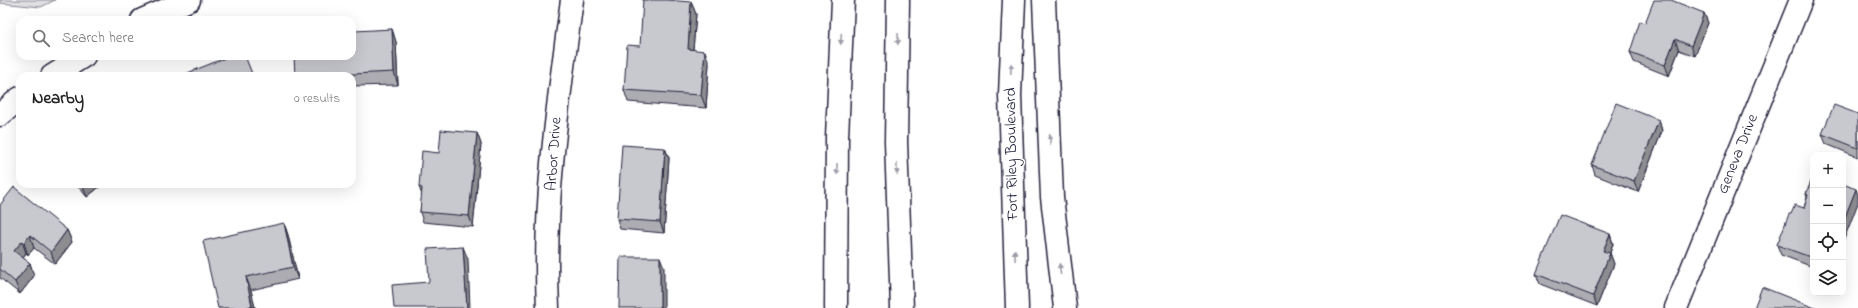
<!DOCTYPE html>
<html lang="en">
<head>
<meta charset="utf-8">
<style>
	:root { --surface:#fff; --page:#f6f6f6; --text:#222; --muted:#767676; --line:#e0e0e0 }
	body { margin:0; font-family:"Indie Flower",sans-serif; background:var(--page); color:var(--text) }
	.controls { position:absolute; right:12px; bottom:12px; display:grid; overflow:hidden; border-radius:8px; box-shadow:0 4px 16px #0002 }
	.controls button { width:36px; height:36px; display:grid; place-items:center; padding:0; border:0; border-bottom:1px solid var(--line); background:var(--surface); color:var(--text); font:20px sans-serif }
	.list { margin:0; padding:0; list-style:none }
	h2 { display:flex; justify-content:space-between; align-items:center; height:52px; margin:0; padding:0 16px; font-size:17px }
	h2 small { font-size:13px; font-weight:400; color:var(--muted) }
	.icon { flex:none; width:22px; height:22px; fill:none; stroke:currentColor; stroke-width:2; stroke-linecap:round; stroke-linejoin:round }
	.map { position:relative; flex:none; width:1858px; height:308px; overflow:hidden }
	.search { position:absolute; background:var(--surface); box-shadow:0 4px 16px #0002; left:16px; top:16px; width:340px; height:44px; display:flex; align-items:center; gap:10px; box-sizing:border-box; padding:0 14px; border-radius:12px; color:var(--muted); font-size:15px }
	.panel { position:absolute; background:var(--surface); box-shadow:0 4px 16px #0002; left:16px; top:72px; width:340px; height:116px; border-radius:12px }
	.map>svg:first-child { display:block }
</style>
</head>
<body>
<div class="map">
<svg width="1858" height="308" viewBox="0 0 1858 308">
	<rect width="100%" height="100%" fill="#fff"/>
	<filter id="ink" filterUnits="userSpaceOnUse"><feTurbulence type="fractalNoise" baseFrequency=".025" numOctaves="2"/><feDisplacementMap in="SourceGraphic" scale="8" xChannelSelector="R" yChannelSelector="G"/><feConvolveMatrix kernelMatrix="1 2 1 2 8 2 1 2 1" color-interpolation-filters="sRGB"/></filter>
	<g filter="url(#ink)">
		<path fill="#dfdfe2" stroke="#80808e" d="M0 0H55L41 7 0 3Z"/>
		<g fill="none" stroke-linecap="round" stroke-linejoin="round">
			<g stroke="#22223b" stroke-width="25">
				<path id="minor" d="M142 20 189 0
					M52 76 84 56
					M0 115 20 98
					M548 308C543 205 558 102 572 0
					M1676 308 1801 0"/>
			</g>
			<g stroke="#22223b" stroke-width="25">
				<path id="motorway" d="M898 0 896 142 902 308
					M1014 0 1010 95 1017 308
					M1044 0 1052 197 1065 308
					M836 308 837 137 843 0"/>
			</g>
			<use href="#minor" stroke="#fff" stroke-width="22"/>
			<use href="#motorway" stroke="#fff" stroke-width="22"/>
		</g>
		<path fill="#acacb2" stroke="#22223b" d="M691 2 696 14 693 50 709 63 706 108 628 102 624 90 640 46Z
			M1704 13 1708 23 1695 56 1679 50 1669 76 1634 62 1630 52 1645 23Z
			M392 29 396 42 398 85 352 86V76H295L355 36Z
			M1858 114V157L1826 144 1822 134Z
			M1659 120 1662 131 1638 192 1595 175 1592 165Z
			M477 133 481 144 473 227 423 222 420 212 422 195 419 187 439 153Z
			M665 148 669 158 664 233 620 229 617 219Z
			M1813 177V267L1781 255 1777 245 1791 214 1804 208 1807 197 1806 194Z
			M76 184H103L87 197Z
			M0 205 67 230 72 242 55 264 34 248 28 255 26 253 23 258 30 263 34 276 20 294 0 278Z
			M284 223 288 235 298 279 251 290 255 308H218Z
			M1610 234 1613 244 1610 253 1614 264 1597 306 1540 284 1536 274Z"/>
		<path fill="#8c8c91" stroke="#22223b" d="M691 2 696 14 692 62 688 49Z
			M1704 13 1708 23 1695 56 1691 46Z
			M392 29 396 42 398 85 394 72Z
			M1675 39 1679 50 1669 76 1665 65Z
			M705 51 709 63 706 108 701 95Z
			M1659 120 1662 131 1638 192 1634 181Z
			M477 133 481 144 473 227 469 216Z
			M665 148 669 158 664 233 660 222Z
			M87 184H103L87 197 83 187Z
			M1856 189 1858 195V203L1843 242V222Z
			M284 223 288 235 298 279 293 267Z
			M67 230 72 242 55 264 51 252Z
			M1610 234 1613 244 1607 261 1603 251Z
			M30 235 34 248 28 255 24 243Z
			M22 241 26 253 19 263 14 251Z
			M463 247 468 259 470 308H467Z
			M1610 253 1614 264 1597 306 1593 296Z
			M660 257 664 267V308H660Z
			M30 263 34 276 20 294 15 282Z
			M246 277 251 290 255 308H253L252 306Z"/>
		<path fill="#c8c8cf" stroke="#22223b" d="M643 0H666L691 2 688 49 705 51 701 95 624 90 627 45 640 46Z
			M1654 0H1671L1704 13 1691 46 1675 39 1665 65 1630 52 1640 21 1645 23Z
			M392 29 394 72 332 75V76H295L294 56H352V36H355V31Z
			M230 56H245L253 76H180Z
			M1616 103 1659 120 1634 181 1592 165Z
			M1834 105 1858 114V148L1822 134Z
			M441 130 477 133 469 216 420 212 422 188 419 187 422 151 439 153Z
			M622 145 665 148 660 222 617 219Z
			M1813 177V258L1777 245 1789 214H1791L1795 205 1804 208 1808 195 1806 194Z
			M80 184H87L83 187Z
			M1843 184 1856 189 1843 222Z
			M14 187 67 230 51 252 30 235 24 243 22 241 14 251 30 263 15 282 0 269V205Z
			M1560 215 1610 234 1603 251 1610 253 1593 296 1536 274Z
			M284 223 293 267 246 277 252 306 243 308H218L203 241Z
			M463 247 467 308H394L392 285 429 282 427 249Z
			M620 257H660V308H619Z
			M1762 287 1815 308H1754Z"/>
		<defs><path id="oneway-solid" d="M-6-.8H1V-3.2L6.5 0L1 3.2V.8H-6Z"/></defs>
		<g fill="#9c9ca7">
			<use href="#oneway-solid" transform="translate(841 39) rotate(93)"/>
			<use href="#oneway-solid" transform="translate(898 39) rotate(91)"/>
			<use href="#oneway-solid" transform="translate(1011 69) rotate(-88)"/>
			<use href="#oneway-solid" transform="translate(1050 140) rotate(-92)"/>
			<use href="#oneway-solid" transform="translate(837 169) rotate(90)"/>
			<use href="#oneway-solid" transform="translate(897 169) rotate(88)"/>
			<use href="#oneway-solid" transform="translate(1015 255) rotate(-92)"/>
			<use href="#oneway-solid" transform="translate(1060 269) rotate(-96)"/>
		</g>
	</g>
	<g text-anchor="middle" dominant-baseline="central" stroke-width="3" stroke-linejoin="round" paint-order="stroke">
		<g font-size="16" fill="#22223b" stroke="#fff">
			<text transform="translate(554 154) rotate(-86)">Arbor Drive</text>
			<text transform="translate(1012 154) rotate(-91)">Fort Riley Boulevard</text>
			<text transform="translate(1738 154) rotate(-68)">Geneva Drive</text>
		</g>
	</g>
</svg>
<div class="controls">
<button>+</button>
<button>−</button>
<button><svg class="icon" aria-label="locate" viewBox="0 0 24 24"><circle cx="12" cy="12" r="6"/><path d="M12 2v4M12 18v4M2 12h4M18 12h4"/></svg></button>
<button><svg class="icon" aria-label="layers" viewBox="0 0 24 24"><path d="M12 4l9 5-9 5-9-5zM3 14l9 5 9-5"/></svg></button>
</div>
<div class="search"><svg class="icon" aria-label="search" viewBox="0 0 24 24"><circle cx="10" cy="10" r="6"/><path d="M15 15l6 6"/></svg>Search here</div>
<section class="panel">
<h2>Nearby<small>0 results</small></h2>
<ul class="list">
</ul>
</section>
</div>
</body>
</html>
